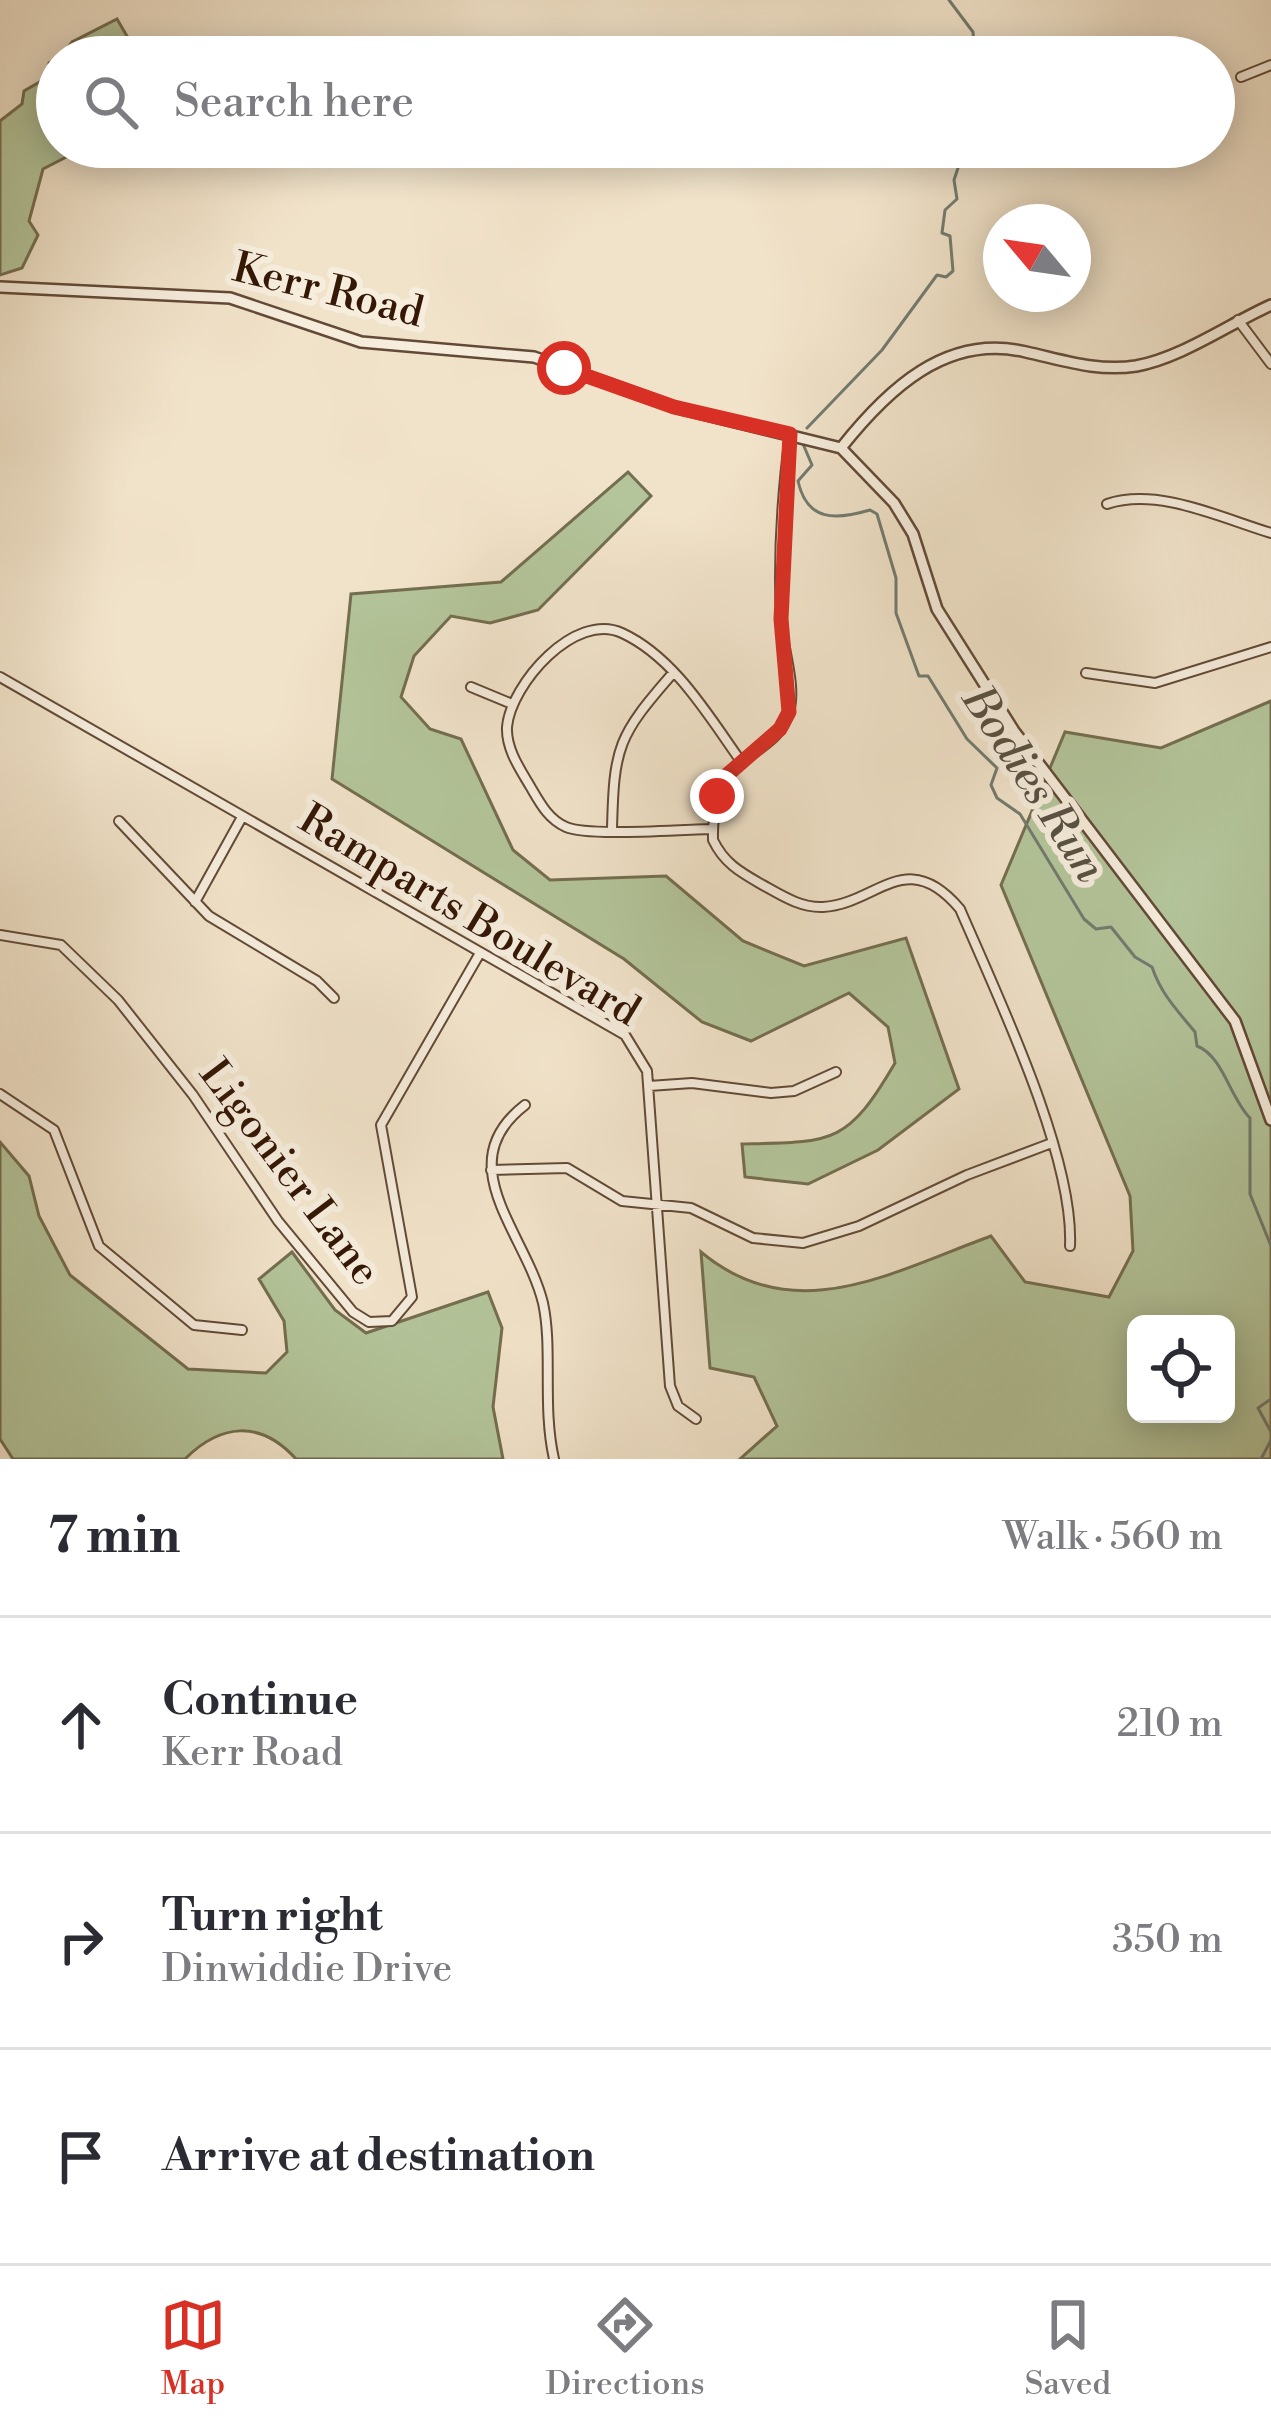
<!DOCTYPE html>
<html lang="en">
<head>
<meta charset="utf-8">
<style>
	:root { --surface:#fff; --page:#f7f7f7; --text:#2b2b33; --muted:#7c7c81; --line:#e1e1e2; --accent:#d93025 }
	body { margin:0; font-family:"Libre Bodoni",serif; background:var(--page); color:var(--text) }
	.controls { position:absolute; right:36px; bottom:36px; display:grid; overflow:hidden; border-radius:18px; box-shadow:0 6px 30px #0003 }
	.controls button { width:108px; height:108px; display:grid; place-items:center; padding:0; border:0; border-bottom:3px solid var(--line); background:var(--surface); color:var(--text); font:60px sans-serif }
	.compass { position:absolute; left:983px; top:204px; width:108px; height:108px; border-radius:50%; background:var(--surface); box-shadow:0 6px 30px #0003; rotate:299deg }
	.stop { position:absolute; width:36px; height:36px; margin:-27px; border:9px solid #d93025; border-radius:50%; background:#fff }
	.stop.end { background:#d93025; border-color:#fff; box-shadow:0 3px 12px #0008 }
	.list { margin:0; padding:0; list-style:none }
	h2 { display:flex; justify-content:space-between; align-items:center; height:156px; margin:0; padding:0 48px; font-size:51px }
	h2 small { font-size:39px; font-weight:400; color:var(--muted) }
	.list li { display:grid; grid-template-columns:78px 1fr auto; gap:36px; align-items:center; box-sizing:border-box; height:216px; padding:0 48px; border-top:3px solid var(--line) }
	.list b { display:block; font-size:45px; white-space:nowrap }
	.list p { margin:0; font-size:39px; white-space:nowrap; color:var(--muted) }
	.list em { font-size:39px; font-style:normal; color:var(--muted) }
	.icon { flex:none; width:66px; height:66px; fill:none; stroke:currentColor; stroke-width:2; stroke-linecap:round; stroke-linejoin:round }
	.map { position:relative; flex:none; width:1271px; height:1459px; overflow:hidden }
	.search { position:absolute; background:var(--surface); box-shadow:0 6px 30px #0003; left:36px; right:36px; top:36px; height:132px; display:flex; align-items:center; gap:30px; box-sizing:border-box; padding:0 42px; border-radius:66px; color:var(--muted); font-size:45px }
	.sheet { height:804px; background:var(--surface) }
	nav { display:flex; justify-content:space-around; align-items:center; box-sizing:border-box; height:168px; border-top:3px solid var(--line); background:var(--surface); font-size:33px; color:var(--muted) }
	nav a { display:grid; justify-items:center; gap:6px }
	nav .on { color:var(--accent) }
	.map>svg:first-child { display:block }
</style>
</head>
<body>
<div class="map">
<svg width="1271" height="1459" viewBox="0 0 1271 1459">
	<rect width="100%" height="100%" fill="#f1e3ca"/>
	<filter id="stains"><feTurbulence type="fractalNoise" baseFrequency=".00167" numOctaves="4"/><feColorMatrix values="0 0 0 0 .2 0 0 0 0 .09 0 0 0 0 .02 0 0 0 .5 -.17"/></filter>
	<radialGradient id="worn" r=".72"><stop offset=".6" stop-color="#630" stop-opacity="0"/><stop offset="1" stop-color="#630" stop-opacity=".3"/></radialGradient>
	<path fill="#b4c59b" stroke="#746e50" stroke-width="3" fill-rule="evenodd" d="M117 19 135 50 127 57H61L72 42Z
		M57 59V147L78 151 43 169 29 221 38 235 22 268 0 275V121L22 104 24 91 50 76 49 63Z
		M628 472 651 496 538 610 490 623 451 616 414 656 401 697 430 729 461 739 513 850 550 880 666 876 743 941 804 966 906 938 959 1089 878 1150 808 1184 745 1177 742 1144C833 1142 847 1145 895 1063L888 1027 849 993 751 1041 702 1022 624 959 332 779 351 594 501 582Z
		M1271 701V1459H740L777 1426 754 1377 710 1368 701 1252C794 1330 892 1272 991 1236L1025 1282 1109 1297 1133 1251 1130 1196 1001 885 1065 732 1161 748ZM1136 1324H1226V1414H1136Z
		M0 1142 29 1176 39 1216 70 1275 188 1369 266 1373 287 1352 284 1321 259 1279 292 1252 335 1310 366 1333 488 1292 502 1328 493 1407 503 1459H296C260 1419 220 1424 185 1459H13L0 1439Z"/>
	<g fill="none" stroke-linecap="round" stroke-linejoin="round">
		<path stroke="#727b6f" stroke-width="3" d="M949 0 973 32 974 45 965 57
			M807 428 882 350 937 275 946 277 953 271 950 236 942 233 945 210 957 199 954 180 965 147
			M803 444 812 465 798 481C807 522 836 520 870 510L877 514 896 578V613L919 676H928L967 739 997 768 991 785 997 798 1020 814 1084 919 1096 929 1111 927 1135 957 1152 967C1161 994 1177 1010 1195 1032L1197 1046C1223 1056 1230 1098 1250 1118V1194L1271 1246
			M1271 1399 1258 1408 1271 1432
			M1261 1459 1271 1440"/>
		<g stroke="#634a36" stroke-width="12">
			<path id="minor" d="M1241 77 1271 65
				M1238 320 1271 364
				M790 434C782 495 778 558 781 619 782 647 797 685 789 712 774 764 711 745 713 840 724 863 740 872 761 884 781 895 800 908 823 907 877 904 906 845 960 909 997 995 1074 1155 1070 1246
				M1107 504C1158 487 1221 518 1271 533
				M1086 673 1155 683 1271 647
				M0 677 625 1035 647 1071 670 1386 678 1406 696 1419
				M471 687 512 704
				M119 821 209 916 317 981 334 998
				M612 829C614 746 618 736 673 673
				M713 829C683 829 589 837 566 827 548 819 540 803 530 786 520 769 506 749 507 727 511 684 575 611 622 633 674 657 708 715 740 760
				M195 902 242 817
				M0 935 61 945 118 1000 193 1095 278 1221 353 1312 369 1322 392 1321 412 1297 381 1125 480 953
				M649 1086 692 1083 771 1093 794 1091 836 1072
				M0 1094 54 1130 99 1246 194 1325 242 1330
				M525 1105C448 1164 526 1233 543 1303 553 1349 542 1406 554 1459
				M491 1170 567 1168 622 1201 691 1208 753 1238 803 1243 859 1226 967 1175 1049 1144"/>
		</g>
		<g stroke="#634a36" stroke-width="14">
			<path id="tertiary" d="M0 287 230 298 361 342 534 357 674 407 841 448 894 503 913 534 937 609 1014 731 1235 1021 1271 1120
				M841 448C887 390 946 333 1026 352 1063 360 1097 372 1136 366 1181 358 1229 324 1271 305"/>
		</g>
		<use href="#minor" stroke="#f6eddd" stroke-width="8"/>
		<use href="#tertiary" stroke="#f6eddd" stroke-width="9"/>
	</g>
	<g fill="none" stroke-linecap="round" stroke-linejoin="round">
		<path stroke="#d93025" stroke-width="15" d="M564 368 674 407 790 434 781 619 789 712 780 729 727 775 717 796"/>
	</g>
	<g text-anchor="middle" dominant-baseline="central" stroke-width="12" stroke-linejoin="round" paint-order="stroke">
		<g font-size="42" fill="#341705" stroke="#f6eddd">
			<text transform="translate(328 291) rotate(14)">Kerr Road</text>
			<text transform="translate(469 916) rotate(31)">Ramparts Boulevard</text>
			<text transform="translate(289 1173) rotate(53)">Ligonier Lane</text>
		</g>
		<g font-size="45" font-style="italic" fill="#585143" stroke="#f6eddd">
			<text transform="translate(1033 784) rotate(57)">Bodies Run</text>
		</g>
	</g>
	<rect width="100%" height="100%" filter="url(#stains)"/>
	<rect width="100%" height="100%" fill="url(#worn)"/>
</svg>
<div class="controls">
<button><svg class="icon" aria-label="locate" viewBox="0 0 24 24"><circle cx="12" cy="12" r="6"/><path d="M12 2v4M12 18v4M2 12h4M18 12h4"/></svg></button>
</div>
<svg class="compass" viewBox="-18 -18 36 36"><path d="M0-13l5 13h-10z" fill="#e53935"/><path d="M0 13l5-13h-10z" fill="#7c7c81"/></svg>
<div class="stop" style="left:564px;top:368px"></div>
<div class="stop end" style="left:717px;top:796px"></div>
<div class="search"><svg class="icon" aria-label="search" viewBox="0 0 24 24"><circle cx="10" cy="10" r="6"/><path d="M15 15l6 6"/></svg>Search here</div>
</div>
<section class="sheet">
<h2>7 min<small>Walk · 560 m</small></h2>
<ul class="list">
<li><svg class="icon" aria-label="ahead" viewBox="0 0 24 24"><path d="M12 20V5M6 11l6-6 6 6"/></svg><div><b>Continue</b><p>Kerr Road</p></div><em>210 m</em></li>
<li><svg class="icon" aria-label="right" viewBox="0 0 24 24"><path d="M7 20v-9h11M14 6l5 5-5 5"/></svg><div><b>Turn right</b><p>Dinwiddie Drive</p></div><em>350 m</em></li>
<li><svg class="icon" aria-label="arrive" viewBox="0 0 24 24"><path d="M6 21V4h12l-3 4 3 4H6"/></svg><div><b>Arrive at destination</b></div></li>
</ul>
</section>
<nav>
<a class="on"><svg class="icon" aria-label="map" viewBox="0 0 24 24"><path d="M3 6l6-2 6 2 6-2v14l-6 2-6-2-6 2zM9 4v14M15 6v14"/></svg>Map</a>
<a><svg class="icon" aria-label="directions" viewBox="0 0 24 24"><path d="M12 3l9 9-9 9-9-9zM9 14v-3h6M13 9l2 2-2 2"/></svg>Directions</a>
<a><svg class="icon" aria-label="saved" viewBox="0 0 24 24"><path d="M7 4h10v16l-5-4-5 4z"/></svg>Saved</a>
</nav>
</body>
</html>
